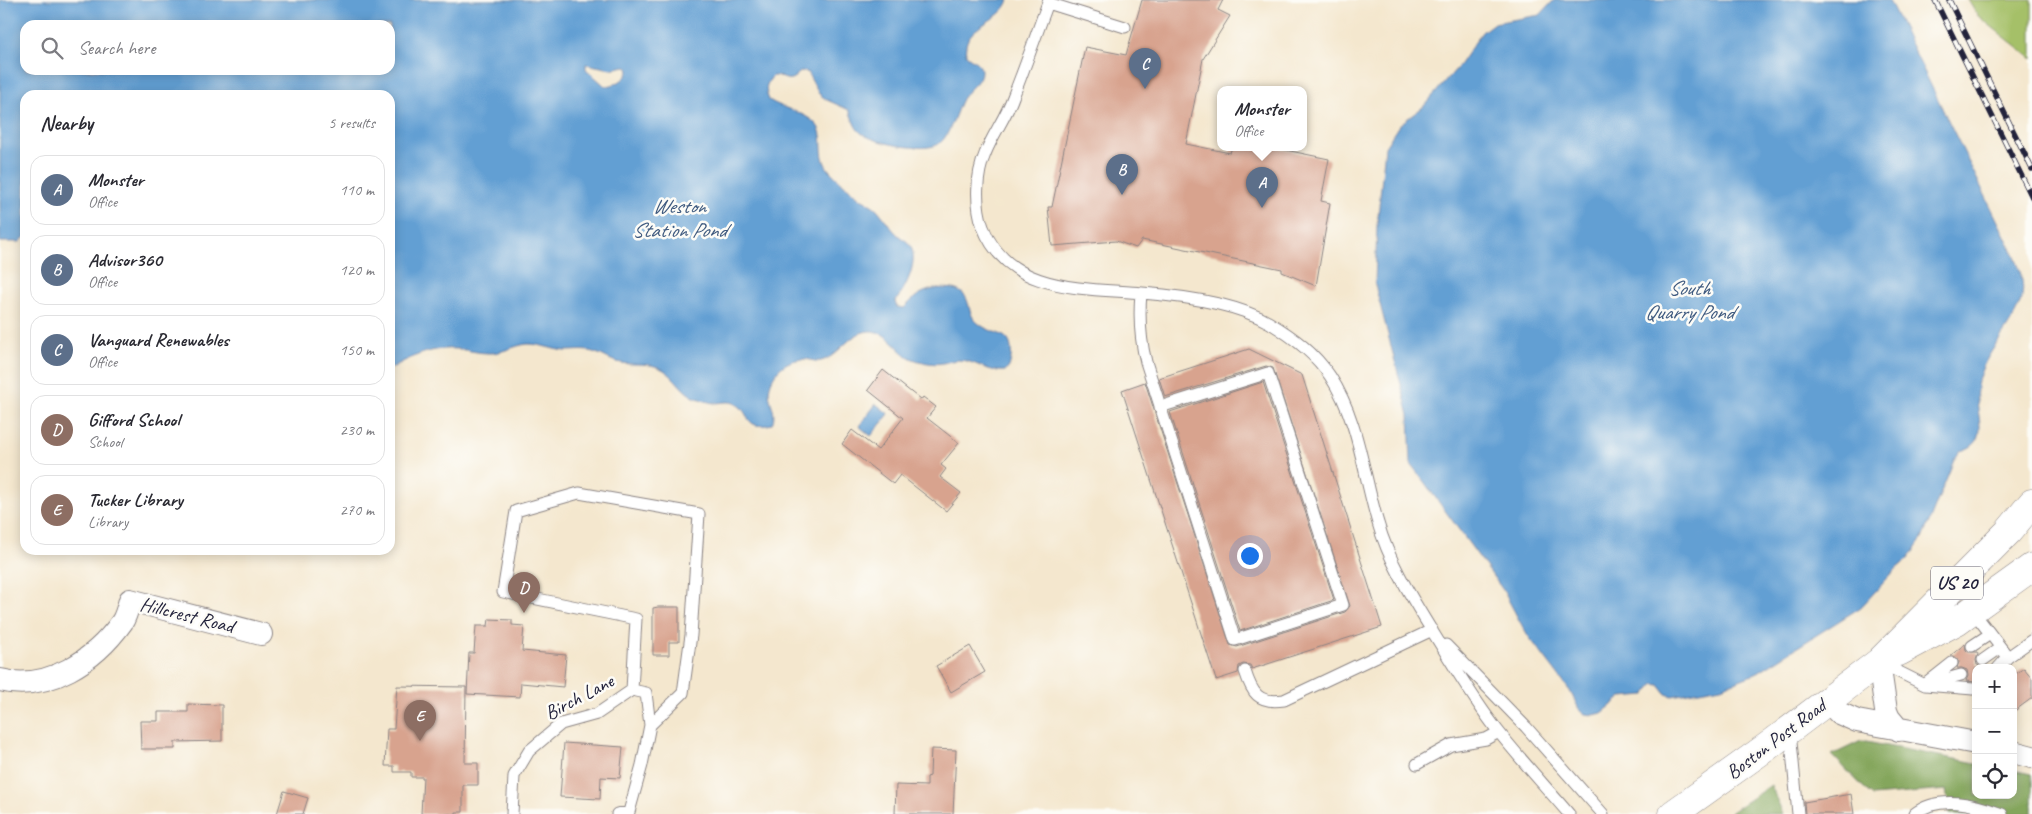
<!DOCTYPE html>
<html lang="en">
<head>
<meta charset="utf-8">
<style>
	:root { --surface:#fff; --page:#f2f2f3; --text:#2b2b33; --muted:#7c7c81; --line:#e1e1e2; --accent:#111827 }
	body { margin:0; font-family:Caveat,sans-serif; background:var(--page); color:var(--text) }
	.controls { position:absolute; right:15px; bottom:15px; display:grid; overflow:hidden; border-radius:10px; box-shadow:0 2px 12px #0003 }
	.controls button { width:45px; height:45px; display:grid; place-items:center; padding:0; border:0; border-bottom:1px solid var(--line); background:var(--surface); color:var(--text); font:25px sans-serif }
	.you { position:absolute; left:1249px; top:555px; width:18px; height:18px; margin:-12px; border:4px solid #fff; border-radius:50%; background:#1a73e8; box-shadow:0 0 0 8px #1a73e833 }
	.badge { display:grid; place-items:center; width:32px; height:32px; border-radius:50%; background:var(--accent); color:#fff; font-size:16px; font-weight:700 }
	.pin { position:absolute; translate:-50% -41px; filter:drop-shadow(0 1px 2px #0008) }
	.pin::after { content:''; position:absolute; top:26px; width:18px; height:15px; background:inherit; clip-path:polygon(0 0,100% 0,50% 100%) }
	.popup { position:absolute; left:1217px; top:86px; width:90px; height:65px; box-sizing:border-box; display:grid; place-content:center; border-radius:10px; background:var(--surface); filter:drop-shadow(0 1px 4px #0005); font-size:16px; white-space:nowrap; color:var(--muted) }
	.popup b { font-size:19px; color:var(--text) }
	.popup::after { content:''; position:absolute; left:50%; top:100%; margin-left:-10px; border:10px solid transparent; border-top-color:var(--surface) }
	.list { margin:0; padding:0; list-style:none }
	h2 { display:flex; justify-content:space-between; align-items:center; height:65px; margin:0; padding:0 20px; font-size:21px }
	h2 small { font-size:16px; font-weight:400; color:var(--muted) }
	.list li { display:grid; grid-template-columns:32px 1fr auto; gap:15px; align-items:center; box-sizing:border-box; height:70px; margin:0 10px 10px; padding:0 10px; border:1px solid var(--line); border-radius:15px }
	.list b { display:block; font-size:19px; white-space:nowrap }
	.list p { margin:0; font-size:16px; white-space:nowrap; color:var(--muted) }
	.list em { font-size:16px; font-style:normal; color:var(--muted) }
	.icon { flex:none; width:28px; height:28px; fill:none; stroke:currentColor; stroke-width:2; stroke-linecap:round; stroke-linejoin:round }
	.map { position:relative; flex:none; width:2032px; height:814px; overflow:hidden }
	.search { position:absolute; background:var(--surface); box-shadow:0 2px 12px #0003; left:20px; top:20px; width:375px; height:55px; display:flex; align-items:center; gap:12px; box-sizing:border-box; padding:0 18px; border-radius:15px; color:var(--muted); font-size:19px }
	.panel { position:absolute; background:var(--surface); box-shadow:0 2px 12px #0003; left:20px; top:90px; width:375px; height:465px; border-radius:15px }
	.map>svg:first-child { display:block }
</style>
</head>
<body>
<div class="map">
<svg width="2032" height="814" viewBox="0 0 2032 814">
	<rect width="100%" height="100%" fill="#fdfcf7"/>
	<filter id="ink" filterUnits="userSpaceOnUse"><feTurbulence type="fractalNoise" baseFrequency=".02" numOctaves="2"/><feDisplacementMap in="SourceGraphic" scale="10" xChannelSelector="R" yChannelSelector="G"/><feConvolveMatrix kernelMatrix="1 2 1 2 8 2 1 2 1" color-interpolation-filters="sRGB"/></filter>
	<filter id="wash" filterUnits="userSpaceOnUse"><feTurbulence type="fractalNoise" baseFrequency=".0096" numOctaves="4" result="noise"/><feDisplacementMap in="SourceGraphic" scale="20" xChannelSelector="R" yChannelSelector="G"/><feGaussianBlur stdDeviation="1.12" result="paint"/><feColorMatrix in="noise" values="0 0 0 0 0 0 0 0 0 0 0 0 0 0 0 0 0 1.4 0 .05"/><feComposite in="paint" operator="in"/></filter>
	<g filter="url(#wash)">
		<rect width="100%" height="100%" fill="#f4e7ce"/>
		<path fill="#a5c067" stroke="#647151" d="M1968 0H2032V59L1977 15Z"/>
		<path fill="#84a65c" stroke="#53644c" d="M1861 741 1976 763V795H2013V770L2032 774V814H1950L1946 790 1872 796 1832 755Z
			M1771 785 1783 814H1728Z"/>
		<path fill="#629fd3" stroke="#426087" fill-rule="evenodd" d="M0 0H1009C1001 24 961 24 966 55 971 60 980 62 981 70 982 82 967 89 962 99 956 111 950 135 940 143 928 154 869 143 859 131 854 126 852 117 849 110L827 100 819 94 807 72 802 71C798 73 795 78 791 79 786 81 780 75 773 76 765 84 765 90 769 100 783 109 805 112 816 124 827 136 816 156 830 171 839 181 850 190 861 199 866 202 873 205 877 209 885 218 890 228 899 236 904 240 910 242 912 249 917 266 905 289 895 302L897 307 904 308C909 303 915 296 922 293 933 287 962 284 967 300 971 310 969 315 978 323 994 337 1014 329 1011 358 1010 363 1010 368 1005 371 987 373 975 360 958 360 953 360 948 362 943 363 933 365 918 362 909 357 897 349 886 330 869 331 848 333 840 356 821 361 816 362 811 360 806 359 794 359 783 363 776 373 759 398 780 406 772 424 743 431 752 413 736 404 729 400 722 403 714 403 707 402 699 399 692 396 679 388 673 373 658 367 644 362 631 366 617 362 609 360 603 355 596 353 586 349 576 351 566 351 553 350 541 344 528 344 514 345 502 354 488 353 478 353 468 350 458 349 432 347 412 356 390 369V95H25V237L20 242H0ZM25 25H390V70H25ZM586 64 611 69 625 66 629 69C628 79 614 86 605 86L586 69Z
			M1554 0H1889L2013 252C2019 266 2026 285 2021 300 2010 335 1972 362 1977 401 1979 423 1988 444 1960 451L1954 460 1922 539 1908 559 1897 568 1861 607 1755 674 1721 687 1672 696 1666 694 1659 685 1654 684 1645 695 1622 697 1602 713 1594 715 1585 714 1579 709 1570 691 1526 633 1503 590 1411 464 1409 415 1375 285 1377 226 1385 147 1399 125 1423 107 1458 67 1482 32 1494 23 1540 15Z
			M876 404 889 414 871 436 859 426Z"/>
		<g id="blocks">
			<path fill="#d8a38e" d="M1142 0H1223L1218 10 1230 16 1203 59 1186 144 1230 153 1232 147H1271L1329 159 1321 201 1330 203 1316 286 1282 272V269L1142 240 1136 248 1116 241 1052 246 1048 207H1052L1085 47 1126 55Z
				M1249 349 1302 375 1382 627 1252 669 1250 665 1243 664 1239 666 1238 673 1216 680 1122 390 1145 382 1230 645 1237 647 1345 612 1350 606 1273 368 1266 366 1165 397 1159 378Z
				M883 370 921 400 923 397 936 407 927 418 959 443 941 465 946 469 940 477 961 493 946 511 900 475 893 484 842 444 852 430 878 450 903 418 868 390Z
				M1263 382 1334 600 1240 631 1170 412Z
				M658 607H679V642H669V655H653V608Z
				M489 619 512 620V625L524 626 522 651 566 655 563 687 521 683 520 697 467 694 469 653H474L476 626H488Z
				M1965 644 1966 650 1968 652H1977L1978 654 1976 660 1977 665 1983 667 1988 666 1989 668H1976V682L1966 681 1968 676 1967 670 1962 668H1957L1959 662 1958 659 1954 656H1950Z
				M970 646 985 672 951 692 936 666Z
				M2024 668 2032 678V698L2013 712V676Z
				M397 686 466 687 465 763H478V785H463V812H456V814H421L423 777H411V772H394V766H385L387 729H394Z
				M188 704 222 705V741L175 742V749H141L140 721H158V712H188Z
				M564 743 623 747 620 778 601 777 600 799 560 797Z
				M931 749 956 750 953 814H895L896 785 927 786V777L930 776Z
				M284 791 308 798 303 814H277Z
				M1851 794 1854 814H1805L1804 802Z"/>
		</g>
	</g>
	<g filter="url(#ink)">
		<use href="#blocks" fill-opacity="0" stroke="#8b8484" stroke-width="1"/>
		<g fill="none" stroke-linecap="round" stroke-linejoin="round">
			<g stroke="#8b8484" stroke-width="13">
				<path id="lane" d="M1049 0C1037 32 1026 65 1013 97 1006 117 993 134 985 154 976 175 975 205 983 227 1008 293 1085 288 1142 293 1181 296 1236 303 1270 323 1293 337 1315 353 1330 376 1359 420 1363 474 1378 523 1383 541 1391 559 1400 576 1414 603 1431 629 1447 655 1463 681 1479 707 1498 731 1521 760 1546 787 1569 814
					M1048 3 1125 27
					M1141 293C1139 316 1140 339 1146 362L1235 640 1343 605 1268 373 1160 407
					M1972 610 2008 657 2032 640
					M1446 645 1526 727 1603 814
					M1972 646 1990 634
					M1983 660 2000 648
					M1879 662 1925 685 1973 689
					M1998 668 2008 657
					M1245 671C1252 693 1258 704 1284 700L1432 630
					M1928 682 1952 663
					M1931 683 1961 675
					M632 690 636 619 503 592 516 511 579 493 699 514 691 635 683 693 650 725
					M1790 731 1798 814
					M1417 764 1451 745 1486 739 1499 732
					M512 814 514 776 529 751 561 724 597 714 632 690 646 693 650 725 642 765 629 812 617 814
					M1914 814C1939 794 1975 804 2002 814"/>
			</g>
			<g stroke="#8b8484" stroke-width="24">
				<path id="street" d="M1879 662 1886 711 1889 718 1899 730
					M0 680C48 692 95 660 122 622 126 616 128 607 130 600L261 634
					M1827 701 1839 713 1857 721 1976 743
					M2013 752 2032 757"/>
			</g>
			<g stroke="#8b8484" stroke-width="29">
				<path id="primary" d="M1899 652 1957 621 2032 567
					M1673 814 1768 746 1879 662 2008 532 2032 503"/>
			</g>
			<use href="#lane" stroke="#fff" stroke-width="11"/>
			<use href="#street" stroke="#fff" stroke-width="22"/>
			<use href="#primary" stroke="#fff" stroke-width="28"/>
			<g stroke="#22223b" stroke-width="5.5">
				<path id="rail" d="M1935 0 2032 197
					M1949 0 2032 169"/>
			</g>
			<use href="#rail" stroke="#fdfcf7" stroke-width="4" stroke-dasharray="11" stroke-linecap="butt"/>
		</g>
	</g>
	<g text-anchor="middle" dominant-baseline="central" stroke-width="5" stroke-linejoin="round" paint-order="stroke">
		<rect fill="#fdfcf7" stroke="#646373" stroke-width="1" x="1931" y="566.5" width="52" height="33" rx="4"/>
		<g font-size="19" font-weight="bold" fill="#22223b">
			<text x="1957" y="583">US 20</text>
		</g>
		<g font-size="20" fill="#22223b" stroke="#fdfcf7">
			<text transform="translate(187 615) rotate(14)">Hillcrest Road</text>
			<text transform="translate(579 697) rotate(-28)">Birch Lane</text>
			<text transform="translate(1776 739) rotate(-37)">Boston Post Road</text>
		</g>
		<g font-size="21" font-style="italic" fill="#3f5a7f" stroke="#fdfcf7">
			<text x="679" y="206">Weston<tspan x="679" dy="24">Station Pond</tspan></text>
			<text x="1689" y="288">South<tspan x="1689" dy="24">Quarry Pond</tspan></text>
		</g>
	</g>
</svg>
<div class="controls">
<button>+</button>
<button>−</button>
<button><svg class="icon" aria-label="locate" viewBox="0 0 24 24"><circle cx="12" cy="12" r="6"/><path d="M12 2v4M12 18v4M2 12h4M18 12h4"/></svg></button>
</div>
<div class="you"></div>
<div class="pin badge" style="left:1262px;top:208px;background:#5c6f8a">A</div>
<div class="popup"><b>Monster</b>Office</div>
<div class="pin badge" style="left:1122px;top:195px;background:#5c6f8a">B</div>
<div class="pin badge" style="left:1145px;top:89px;background:#5c6f8a">C</div>
<div class="pin badge" style="left:524px;top:613px;background:#8d6e63">D</div>
<div class="pin badge" style="left:420px;top:741px;background:#8d6e63">E</div>
<div class="search"><svg class="icon" aria-label="search" viewBox="0 0 24 24"><circle cx="10" cy="10" r="6"/><path d="M15 15l6 6"/></svg>Search here</div>
<section class="panel">
<h2>Nearby<small>5 results</small></h2>
<ul class="list">
<li><span class="badge" style="background:#5c6f8a">A</span><div><b>Monster</b><p>Office</p></div><em>110 m</em></li>
<li><span class="badge" style="background:#5c6f8a">B</span><div><b>Advisor360</b><p>Office</p></div><em>120 m</em></li>
<li><span class="badge" style="background:#5c6f8a">C</span><div><b>Vanguard Renewables</b><p>Office</p></div><em>150 m</em></li>
<li><span class="badge" style="background:#8d6e63">D</span><div><b>Gifford School</b><p>School</p></div><em>230 m</em></li>
<li><span class="badge" style="background:#8d6e63">E</span><div><b>Tucker Library</b><p>Library</p></div><em>270 m</em></li>
</ul>
</section>
</div>
</body>
</html>
